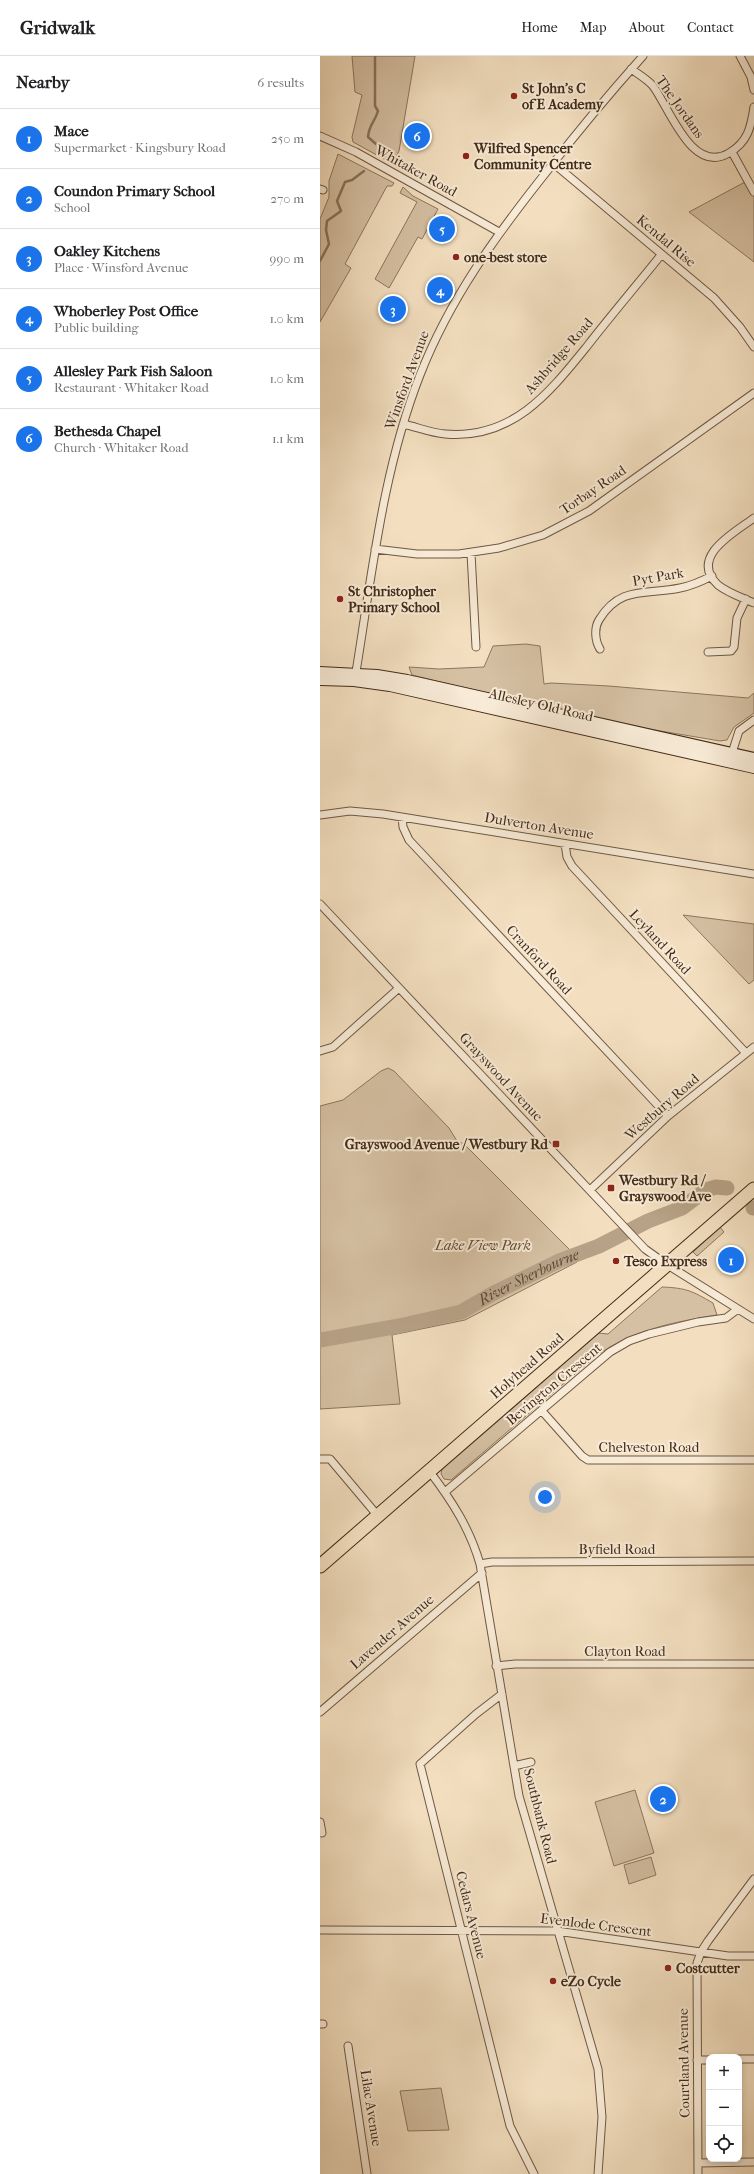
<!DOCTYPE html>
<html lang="en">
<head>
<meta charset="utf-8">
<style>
	:root { --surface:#fff; --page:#f6f6f6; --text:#202124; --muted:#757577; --line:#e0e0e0; --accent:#1a73e8 }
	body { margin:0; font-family:"IM FELL French Canon",serif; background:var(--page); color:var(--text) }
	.controls { position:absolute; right:12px; bottom:12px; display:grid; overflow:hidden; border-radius:8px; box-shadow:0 2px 6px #0003 }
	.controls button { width:36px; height:36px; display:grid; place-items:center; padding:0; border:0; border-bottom:1px solid var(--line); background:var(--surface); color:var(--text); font:20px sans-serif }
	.you { position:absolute; left:225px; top:1441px; width:14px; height:14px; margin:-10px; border:3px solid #fff; border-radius:50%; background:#1a73e8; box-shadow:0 0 0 6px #1a73e833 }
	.badge { display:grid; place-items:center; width:26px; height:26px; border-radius:50%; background:var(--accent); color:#fff; font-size:13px; font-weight:700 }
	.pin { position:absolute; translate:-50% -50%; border:2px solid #fff; box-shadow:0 1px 4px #0006 }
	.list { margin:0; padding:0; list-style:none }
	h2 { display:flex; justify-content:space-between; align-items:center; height:52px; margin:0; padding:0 16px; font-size:17px }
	h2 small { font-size:13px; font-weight:400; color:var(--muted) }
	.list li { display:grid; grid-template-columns:26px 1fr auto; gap:12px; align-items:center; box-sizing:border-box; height:60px; padding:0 16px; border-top:1px solid var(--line) }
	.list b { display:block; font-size:15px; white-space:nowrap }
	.list p { margin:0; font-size:13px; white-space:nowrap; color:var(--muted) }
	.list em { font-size:13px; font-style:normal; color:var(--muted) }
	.icon { flex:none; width:22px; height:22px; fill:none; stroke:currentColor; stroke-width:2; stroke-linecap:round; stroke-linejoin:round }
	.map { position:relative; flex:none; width:434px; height:2118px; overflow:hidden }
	header { display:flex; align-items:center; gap:24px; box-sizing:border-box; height:56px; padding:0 20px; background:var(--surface); border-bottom:1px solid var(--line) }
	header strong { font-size:19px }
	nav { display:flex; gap:22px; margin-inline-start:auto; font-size:14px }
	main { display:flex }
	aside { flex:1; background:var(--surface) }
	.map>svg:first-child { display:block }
</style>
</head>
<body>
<header>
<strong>Gridwalk</strong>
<nav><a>Home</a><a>Map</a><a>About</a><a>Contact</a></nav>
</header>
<main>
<aside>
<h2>Nearby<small>6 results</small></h2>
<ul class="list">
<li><span class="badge">1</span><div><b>Mace</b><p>Supermarket · Kingsbury Road</p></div><em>250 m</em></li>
<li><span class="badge">2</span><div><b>Coundon Primary School</b><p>School</p></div><em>270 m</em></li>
<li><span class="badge">3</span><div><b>Oakley Kitchens</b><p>Place · Winsford Avenue</p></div><em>990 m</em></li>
<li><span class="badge">4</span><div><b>Whoberley Post Office</b><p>Public building</p></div><em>1.0 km</em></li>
<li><span class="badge">5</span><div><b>Allesley Park Fish Saloon</b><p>Restaurant · Whitaker Road</p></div><em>1.0 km</em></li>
<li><span class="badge">6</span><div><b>Bethesda Chapel</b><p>Church · Whitaker Road</p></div><em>1.1 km</em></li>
</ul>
</aside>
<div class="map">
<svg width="434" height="2118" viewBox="0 0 434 2118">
	<rect width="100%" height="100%" fill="#f3dfc0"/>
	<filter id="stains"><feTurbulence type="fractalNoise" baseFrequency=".005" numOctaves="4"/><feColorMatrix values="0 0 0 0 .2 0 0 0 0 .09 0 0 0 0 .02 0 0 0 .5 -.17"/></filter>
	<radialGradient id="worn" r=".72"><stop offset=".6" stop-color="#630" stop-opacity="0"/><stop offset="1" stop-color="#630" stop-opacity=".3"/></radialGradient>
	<path fill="#d5c0a3" stroke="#8c765e" d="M32 0H95L79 95 73 108 33 86 32 81 42 39 35 36Z
		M18 98 74 127 72 130H67L25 208 31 212 0 266V163L9 141V125Z
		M425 126 434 141V206L369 156Z
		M83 131 93 140 118 153 102 183 98 181 69 232 55 223 97 146 80 137Z
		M206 588 220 590 224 628 231 627 289 630 428 642 434 637V657L414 671 407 684 400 685 293 667 92 619 89 611 119 613 164 611 173 590Z
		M363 859 434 868V924L429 928Z
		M68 1012 74 1015 129 1072 137 1085 144 1088 250 1194 257 1206 145 1264 72 1279 80 1348 0 1353V1050L23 1044 61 1015Z
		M400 1171 404 1176 377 1200 373 1196Z
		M342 1231C367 1232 372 1235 393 1247L397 1259C353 1266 313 1274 276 1300L131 1424 124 1423 121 1418 122 1413 278 1277 288 1278Z
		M315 1734 334 1797 294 1810 275 1746Z
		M331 1801 336 1819 309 1828 304 1809Z
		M121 2032 129 2074 88 2075 80 2035Z"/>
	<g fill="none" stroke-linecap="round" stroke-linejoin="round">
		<path stroke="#89725b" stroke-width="2.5" d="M55 0V50L58 55C55 66 49 68 48 81L56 88
			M0 205 9 188 6 174 7 165 21 155 17 145 25 126 32 124 44 115"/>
		<g stroke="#b7a287" stroke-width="15">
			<path d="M433 1152H434"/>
			<path id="s1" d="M0 1284 79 1270 141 1256 174 1237 239 1205 279 1190 328 1165 362 1152 386 1134 396 1131 407 1132"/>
		</g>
		<g stroke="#6f5842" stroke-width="9">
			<path id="street" d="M420 0 431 21 434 34
				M311 13C318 18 327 23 333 30 350 53 372 119 409 97 428 86 431 71 434 51
				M0 80 36 96 179 176
				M412 96 434 136
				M233 107 394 242 420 271 434 291
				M0 133 3 134
				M83 368C97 371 111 377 125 378 193 384 230 336 268 289 292 258 317 229 341 199
				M434 462C415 476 368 501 398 529 408 537 423 542 434 547
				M55 493 97 498H139L179 492 223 479 269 455 434 337
				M151 497 156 591
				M280 593C275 585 274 572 279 564 300 529 327 539 360 532 371 530 382 525 392 520
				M388 596 411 595 414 591 417 562 426 543
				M35 622C52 520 62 416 100 319 130 242 177 178 228 114 258 75 290 37 323 0
				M412 697 419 675 434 664
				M0 759 30 755 63 758 434 818
				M82 761 83 771 89 784 348 1060
				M245 788 247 801 252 810 426 997
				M0 848 325 1193 346 1208 434 1263
				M0 995 13 991 79 932
				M270 1134 348 1060 434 991
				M222 1355 262 1400 268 1404H434
				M0 1403H10L58 1460
				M110 1416C132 1445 150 1473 160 1508L199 1740 278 2013 282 2061 278 2118
				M125 1436 290 1296 309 1285 329 1278 378 1266 406 1262 418 1253
				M160 1508 172 1506 434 1505
				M176 1610 195 1608H434
				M182 1638 156 1658 100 1708 190 2070 214 2118
				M0 1656 162 1517
				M194 1710 211 1706
				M0 1766 2 1777
				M0 1874 237 1875 408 1900H434
				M0 1968H3
				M28 1990 47 2118
				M419 2003H434
				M377 2004H389
				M379 2107 434 2106
				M378 2118 377 1907 381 1896 388 1885 434 1823"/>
		</g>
		<g stroke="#432b18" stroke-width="12">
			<path id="secondary" d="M0 616 57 619 87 624 434 702
				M0 624 34 625 70 630 434 712"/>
		</g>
		<g stroke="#432b18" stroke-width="15">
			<path id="highway" d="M0 1510 434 1133"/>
		</g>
		<use href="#street" stroke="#f7ead6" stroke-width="7"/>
		<use href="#secondary" stroke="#f7ead6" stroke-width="10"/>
		<use href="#highway" stroke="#f3dfc0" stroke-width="13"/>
	</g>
	<g fill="#8f2418" stroke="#f7ead6" stroke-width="1.5">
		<circle cx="194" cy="40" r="4"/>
		<circle cx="146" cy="100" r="4"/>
		<circle cx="136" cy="201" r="4"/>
		<circle cx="20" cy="543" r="4"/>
		<rect x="232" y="1084" width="8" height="8" rx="2"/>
		<rect x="287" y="1128" width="8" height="8" rx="2"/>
		<circle cx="296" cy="1205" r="4"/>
		<circle cx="348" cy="1912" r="4"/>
		<circle cx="233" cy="1925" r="4"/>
	</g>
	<g text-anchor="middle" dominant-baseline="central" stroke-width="4" stroke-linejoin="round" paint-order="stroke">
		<g font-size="14" font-weight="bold" fill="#432b18" stroke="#f7ead6" text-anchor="start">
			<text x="202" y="32">St John's C<tspan x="202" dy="16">of E Academy</tspan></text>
			<text x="154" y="92">Wilfred Spencer<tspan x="154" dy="16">Community Centre</tspan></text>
			<text x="144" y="201">one-best store</text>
			<text x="28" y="535">St Christopher<tspan x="28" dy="16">Primary School</tspan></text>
			<text x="228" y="1088" text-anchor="end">Grayswood Avenue / Westbury Rd</text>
			<text x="299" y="1124">Westbury Rd /<tspan x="299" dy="16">Grayswood Ave</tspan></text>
			<text x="304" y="1205">Tesco Express</text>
			<text x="356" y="1912">Costcutter</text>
			<text x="241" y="1925">eZo Cycle</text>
		</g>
		<g font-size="14" fill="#432b18" stroke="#f7ead6">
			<text transform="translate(360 51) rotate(55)">The Jordans</text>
			<text transform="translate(96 115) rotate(29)">Whitaker Road</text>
			<text transform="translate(346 185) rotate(40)">Kendal Rise</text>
			<text transform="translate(239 300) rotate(-49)">Ashbridge Road</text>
			<text transform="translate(87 324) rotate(-70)">Winsford Avenue</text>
			<text transform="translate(273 434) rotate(-34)">Torbay Road</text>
			<text transform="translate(338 521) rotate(-10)">Pyt Park</text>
			<text transform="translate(221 649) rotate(13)">Allesley Old Road</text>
			<text transform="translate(219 770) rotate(9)">Dulverton Avenue</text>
			<text transform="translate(340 886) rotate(47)">Leyland Road</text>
			<text transform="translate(219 904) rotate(47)">Cranford Road</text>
			<text transform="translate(181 1021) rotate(47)">Grayswood Avenue</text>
			<text transform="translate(342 1051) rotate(-41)">Westbury Road</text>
			<text transform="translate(207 1310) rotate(-41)">Holyhead Road</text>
			<text transform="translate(234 1328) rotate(-40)">Bevington Crescent</text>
			<text x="329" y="1391">Chelveston Road</text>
			<text x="297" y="1493">Byfield Road</text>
			<text transform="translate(72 1576) rotate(-41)">Lavender Avenue</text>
			<text x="305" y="1595">Clayton Road</text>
			<text transform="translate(220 1760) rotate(76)">Southbank Road</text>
			<text transform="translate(151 1859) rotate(76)">Cedars Avenue</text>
			<text transform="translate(276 1869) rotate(7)">Evenlode Crescent</text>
			<text transform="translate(364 2007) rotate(-91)">Courtland Avenue</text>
			<text transform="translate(51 2052) rotate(81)">Lilac Avenue</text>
		</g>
		<g font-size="14" font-style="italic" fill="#604934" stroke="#f7ead6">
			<text x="163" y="1189">Lake View Park</text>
		</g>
		<g font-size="15" font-style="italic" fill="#604934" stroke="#f7ead6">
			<text stroke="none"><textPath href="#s1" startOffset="220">River Sherbourne</textPath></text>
		</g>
	</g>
	<rect width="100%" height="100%" filter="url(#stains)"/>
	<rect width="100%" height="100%" fill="url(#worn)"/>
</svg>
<div class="controls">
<button>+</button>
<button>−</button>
<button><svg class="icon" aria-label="locate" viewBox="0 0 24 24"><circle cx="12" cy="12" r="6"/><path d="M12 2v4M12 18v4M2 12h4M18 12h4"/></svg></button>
</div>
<div class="you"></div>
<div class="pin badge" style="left:411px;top:1204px">1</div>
<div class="pin badge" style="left:343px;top:1743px">2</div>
<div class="pin badge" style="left:73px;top:253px">3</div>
<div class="pin badge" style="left:120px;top:234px">4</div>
<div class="pin badge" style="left:122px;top:173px">5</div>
<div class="pin badge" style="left:97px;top:80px">6</div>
</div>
</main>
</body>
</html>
